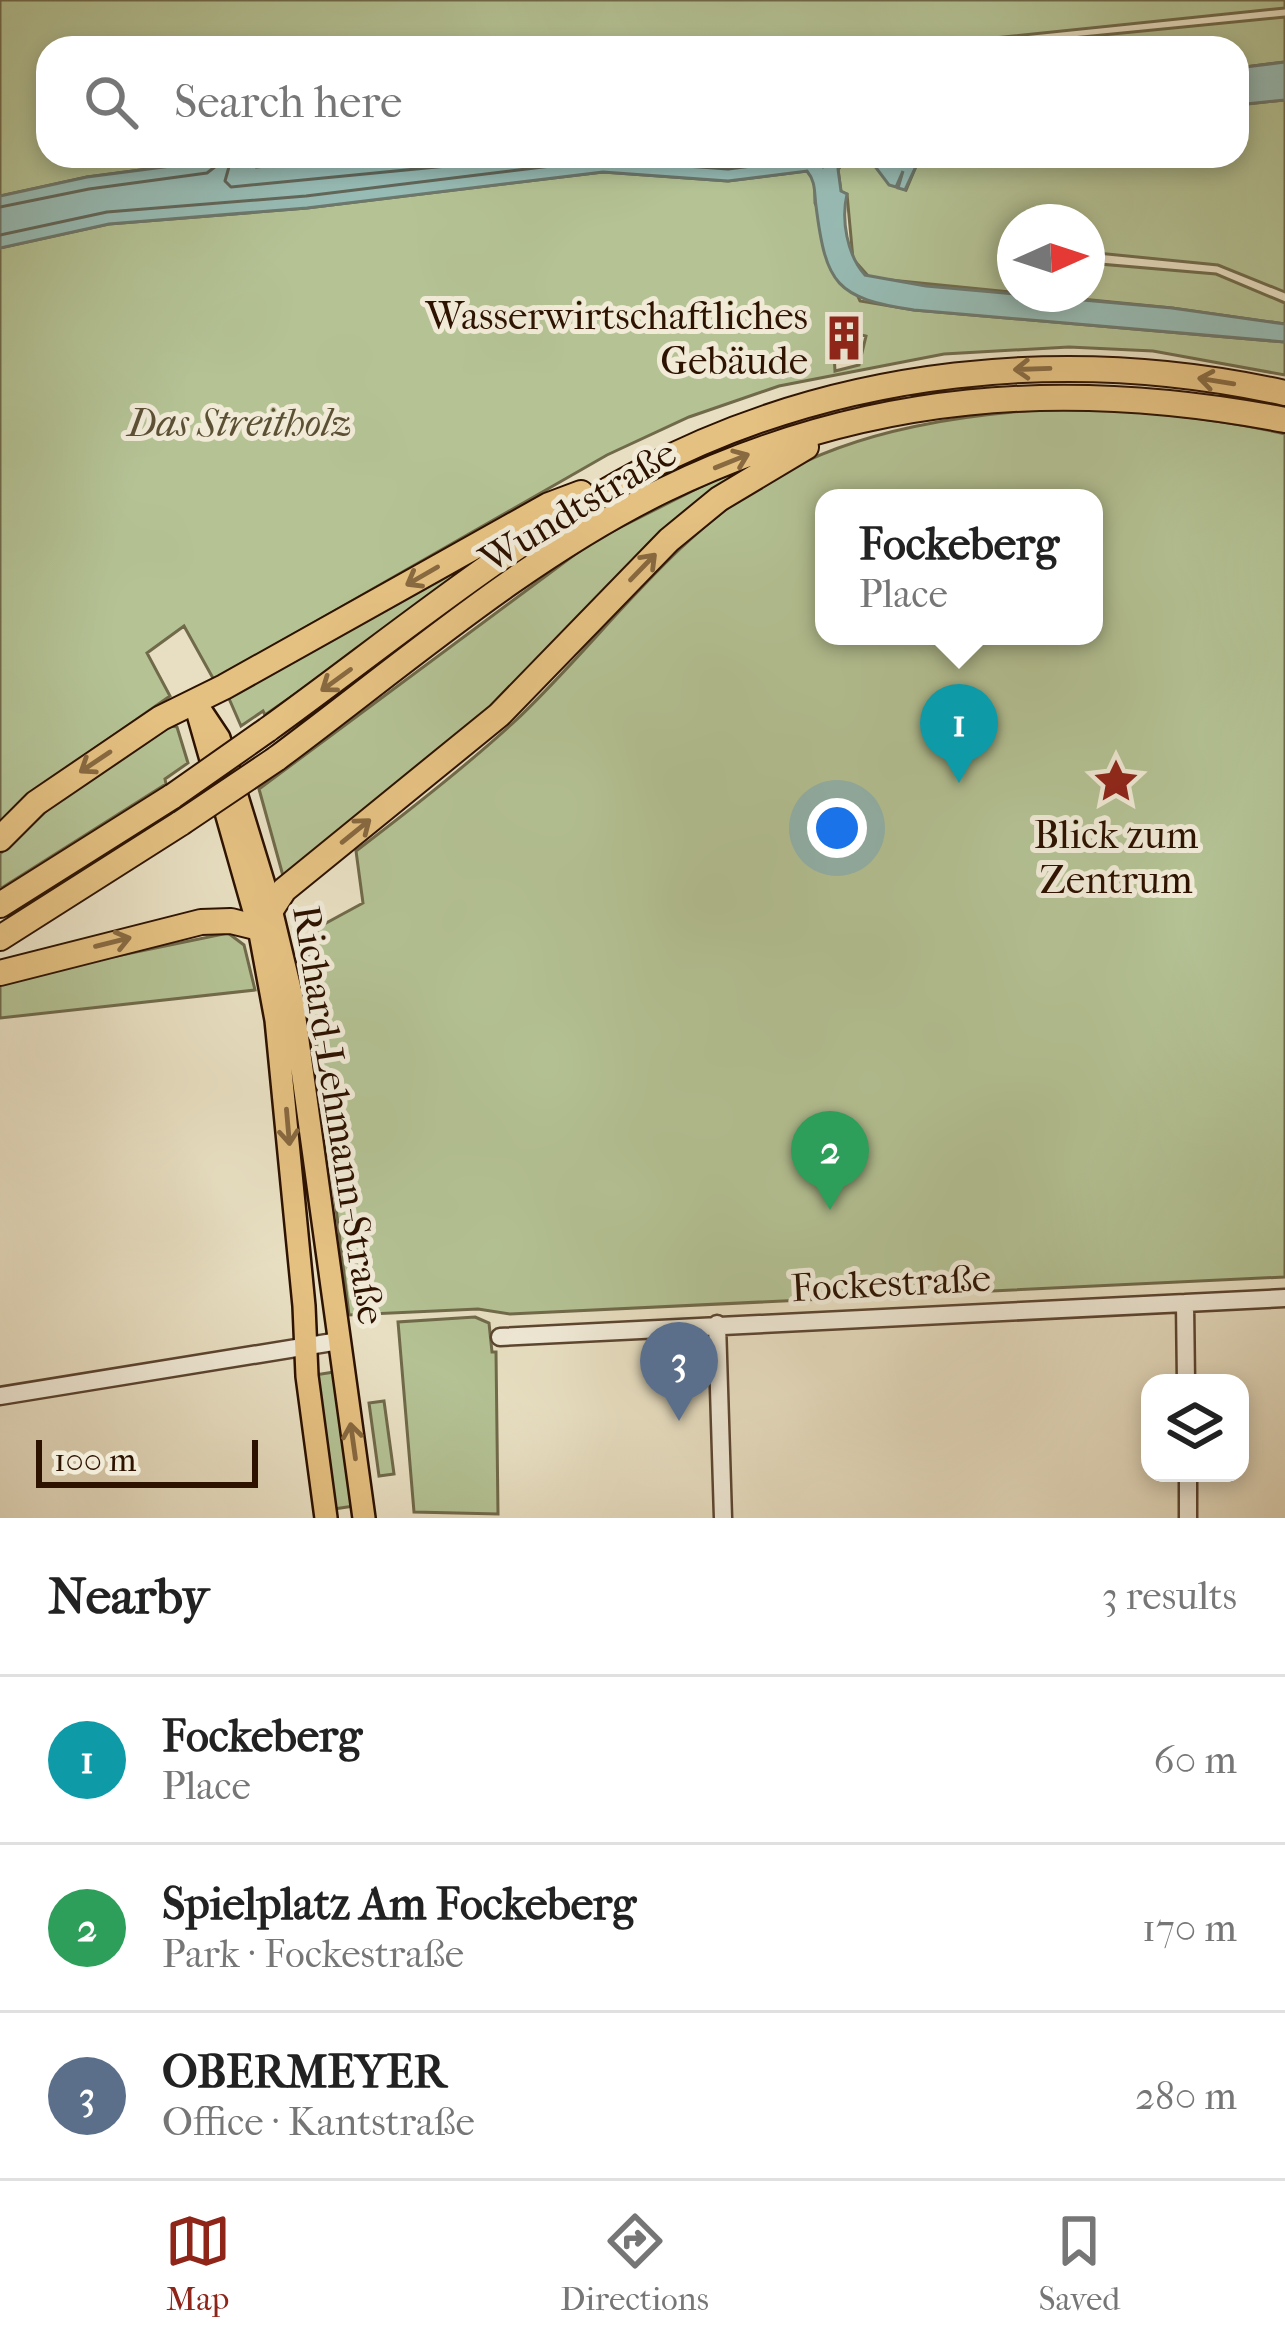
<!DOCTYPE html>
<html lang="en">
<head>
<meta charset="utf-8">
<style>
	:root { --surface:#fff; --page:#f6f6f6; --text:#222; --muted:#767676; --line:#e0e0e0; --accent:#8f2418 }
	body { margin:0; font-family:"IM FELL French Canon",serif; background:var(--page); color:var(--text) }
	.controls { position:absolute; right:36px; bottom:36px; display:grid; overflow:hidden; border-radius:24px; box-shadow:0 6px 18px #0003 }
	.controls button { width:108px; height:108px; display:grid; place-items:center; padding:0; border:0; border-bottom:3px solid var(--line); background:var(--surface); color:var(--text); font:60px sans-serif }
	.compass { position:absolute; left:997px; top:204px; width:108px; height:108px; border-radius:50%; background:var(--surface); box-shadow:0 6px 18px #0003; rotate:87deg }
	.scale { position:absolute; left:36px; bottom:30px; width:222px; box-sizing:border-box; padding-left:12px; border:6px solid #2d1200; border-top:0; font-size:33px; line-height:42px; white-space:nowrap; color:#2d1200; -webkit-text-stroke:9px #f0ead7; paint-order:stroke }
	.you { position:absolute; left:837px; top:828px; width:42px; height:42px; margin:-30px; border:9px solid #fff; border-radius:50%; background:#1a73e8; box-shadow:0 0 0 18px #1a73e833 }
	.badge { display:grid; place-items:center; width:78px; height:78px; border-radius:50%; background:var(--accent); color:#fff; font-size:39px; font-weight:700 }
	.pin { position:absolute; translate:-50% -99px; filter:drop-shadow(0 3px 6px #0008) }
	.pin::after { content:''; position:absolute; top:63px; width:42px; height:36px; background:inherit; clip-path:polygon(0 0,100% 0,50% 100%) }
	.popup { position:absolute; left:815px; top:489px; width:288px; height:156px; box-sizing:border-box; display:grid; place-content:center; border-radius:24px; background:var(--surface); filter:drop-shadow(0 3px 9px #0005); font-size:39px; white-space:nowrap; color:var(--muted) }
	.popup b { font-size:45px; color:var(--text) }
	.popup::after { content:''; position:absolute; left:50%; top:100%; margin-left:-24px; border:24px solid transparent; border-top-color:var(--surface) }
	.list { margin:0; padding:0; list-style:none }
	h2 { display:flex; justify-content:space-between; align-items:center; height:156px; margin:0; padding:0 48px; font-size:51px }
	h2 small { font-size:39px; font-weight:400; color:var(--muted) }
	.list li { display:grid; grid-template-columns:78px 1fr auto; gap:36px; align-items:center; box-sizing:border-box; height:168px; padding:0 48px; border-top:3px solid var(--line) }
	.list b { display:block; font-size:45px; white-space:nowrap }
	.list p { margin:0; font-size:39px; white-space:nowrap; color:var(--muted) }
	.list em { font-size:39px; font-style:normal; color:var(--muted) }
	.icon { flex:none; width:66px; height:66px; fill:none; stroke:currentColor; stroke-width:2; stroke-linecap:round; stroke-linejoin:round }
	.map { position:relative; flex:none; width:1285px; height:1518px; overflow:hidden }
	.search { position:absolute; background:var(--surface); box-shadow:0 6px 18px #0003; left:36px; right:36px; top:36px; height:132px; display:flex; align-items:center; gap:30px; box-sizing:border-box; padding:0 42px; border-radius:36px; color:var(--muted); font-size:45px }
	.sheet { height:660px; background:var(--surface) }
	nav { display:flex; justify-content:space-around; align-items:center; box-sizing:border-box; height:168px; border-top:3px solid var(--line); background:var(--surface); font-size:33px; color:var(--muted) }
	nav a { display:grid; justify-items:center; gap:6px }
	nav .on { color:var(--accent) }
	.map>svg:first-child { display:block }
</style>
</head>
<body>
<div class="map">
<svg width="1285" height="1518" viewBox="0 0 1285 1518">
	<rect width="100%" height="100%" fill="#e8dfc2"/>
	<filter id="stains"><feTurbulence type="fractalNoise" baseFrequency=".00167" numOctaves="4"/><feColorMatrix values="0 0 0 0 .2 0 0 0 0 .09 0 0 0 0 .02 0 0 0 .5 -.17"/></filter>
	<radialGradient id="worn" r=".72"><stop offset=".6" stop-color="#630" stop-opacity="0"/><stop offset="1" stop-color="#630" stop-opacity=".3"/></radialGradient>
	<path fill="#b4c294" stroke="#706a4a" stroke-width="3" fill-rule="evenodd" d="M0 0H1285V8L898 48H48V156H248L87 177 0 196Z
		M1285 17V62L1237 68V48H970Z
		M1285 100V292L1218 265 1087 252V222H1015V294H1087V263L1216 274 1285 303V324L1172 308 870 278 853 259 847 194 841 192 838 170 842 164 871 161 890 184 906 190 917 164 931 156H1237V105Z
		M807 171 815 181V203L860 301 914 310 1285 342V375L1153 351 1069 347 944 354 779 386 689 417 607 455 214 680 184 626 147 653 170 696 64 770 0 823V248L109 224 307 208 603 172 728 181ZM841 330 866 336 859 365 835 371 834 354Z
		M1065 408C1139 411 1212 417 1285 434V1277L510 1314 478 1309 349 1315 306 961 317 928 363 903 356 851C410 810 464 768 513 723 597 645 672 535 773 478 860 428 966 414 1065 408ZM824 498H1094V636H824Z
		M779 453 494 710 285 883 259 789 593 541 714 480Z
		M508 534 398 623 265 715 263 711 241 726 227 694Z
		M167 725 177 727 188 763 165 779 166 784 0 889V854L5 849 71 788Z
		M228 933 244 945 255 990 0 1018V985L68 966Z
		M475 1317 489 1323 492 1352H496L498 1514 414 1512 398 1322Z
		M334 1372 354 1506 334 1509 315 1375Z
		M384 1401 394 1474 379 1476 369 1403Z"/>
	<path fill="#97bcb5" stroke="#6d786d" stroke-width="3" d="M1285 62V100L1237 105V68Z
		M248 156H931L917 164 905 190 898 188 903 171 896 187 889 185 871 161 843 164 838 169 841 191 847 194C841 220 847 255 865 275L926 286 1172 308 1285 324V342L914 310C836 298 826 285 816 206 814 192 816 182 807 171L728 181 603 172 307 208 109 224 0 248V196L87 177Z"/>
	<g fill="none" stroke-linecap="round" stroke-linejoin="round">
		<path stroke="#62675a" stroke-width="3" d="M232 156 225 181 231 187 447 166 503 156
			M250 156 251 164 256 167 371 156
			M0 207 89 189 207 173 216 166 217 156
			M0 235 107 212 306 196 601 160 728 169 806 159 823 167 834 156"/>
		<g stroke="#5c4530" stroke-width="21">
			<path id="minor" d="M1185 1303 1186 1383
				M717 1324 723 1518
				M500 1337 1285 1298
				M0 1396 339 1341
				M1188 1473V1518"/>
		</g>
		<g stroke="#2d1200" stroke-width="26">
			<path id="major" d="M195 702 219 738 269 901 292 997 364 1518
				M198 714 259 928 276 1020 304 1306 307 1376 326 1518"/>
		</g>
		<g stroke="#2d1200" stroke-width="28">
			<path id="highway" d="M267 730C389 642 507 543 640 472 837 368 1069 345 1285 393
				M276 759C400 667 526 557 664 490 866 392 1067 378 1285 420
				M0 839 36 803 161 718 224 687 549 505 581 493
				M0 905 173 796
				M271 910 284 890 499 715 669 540 719 499 806 447
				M0 938 181 823
				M0 973 201 922 231 921 259 928"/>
		</g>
		<use href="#minor" stroke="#f0ead7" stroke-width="16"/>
		<use href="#major" stroke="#e4c081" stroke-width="21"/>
		<use href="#highway" stroke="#e4c081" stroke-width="24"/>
		<g stroke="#2d1200" stroke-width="28" stroke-linecap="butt">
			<path id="highway-bridge" d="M173 796 267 730
				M181 823 276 759"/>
		</g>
		<use href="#highway-bridge" stroke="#e4c081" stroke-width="24"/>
	</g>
	<defs><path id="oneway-shaft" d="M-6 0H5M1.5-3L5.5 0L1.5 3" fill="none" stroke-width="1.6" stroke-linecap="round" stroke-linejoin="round" transform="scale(3)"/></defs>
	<g stroke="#886940">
		<use href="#oneway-shaft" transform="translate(1032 369) rotate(178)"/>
		<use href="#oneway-shaft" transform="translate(1216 381) rotate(-171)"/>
		<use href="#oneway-shaft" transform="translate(732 461) rotate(-22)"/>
		<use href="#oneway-shaft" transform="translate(643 567) rotate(-46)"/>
		<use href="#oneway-shaft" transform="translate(422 576) rotate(150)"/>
		<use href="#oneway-shaft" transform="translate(336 680) rotate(144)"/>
		<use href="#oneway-shaft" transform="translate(95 762) rotate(146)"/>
		<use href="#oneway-shaft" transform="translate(356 831) rotate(-39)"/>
		<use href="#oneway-shaft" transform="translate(113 942) rotate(-14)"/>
		<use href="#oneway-shaft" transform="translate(288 1127) rotate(85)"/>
		<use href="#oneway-shaft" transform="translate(353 1441) rotate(-98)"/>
	</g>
	<defs>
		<g id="building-bare" transform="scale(3.6)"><path d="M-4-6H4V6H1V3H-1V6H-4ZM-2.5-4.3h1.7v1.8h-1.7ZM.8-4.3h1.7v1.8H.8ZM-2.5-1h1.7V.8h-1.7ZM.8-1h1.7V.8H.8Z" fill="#8f2418" stroke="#f0ead7" stroke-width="2.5" paint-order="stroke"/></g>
		<g id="sight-bare" transform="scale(3.6)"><path d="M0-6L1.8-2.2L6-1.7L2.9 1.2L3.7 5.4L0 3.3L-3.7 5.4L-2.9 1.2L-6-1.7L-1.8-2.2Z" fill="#8f2418" stroke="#f0ead7" stroke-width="2.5" paint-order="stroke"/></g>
	</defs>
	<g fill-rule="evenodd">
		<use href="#building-bare" x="844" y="338"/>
		<use href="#sight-bare" x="1116" y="781"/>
	</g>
	<g text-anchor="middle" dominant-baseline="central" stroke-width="10" stroke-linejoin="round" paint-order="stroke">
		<g font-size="39" fill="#2d1200" stroke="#f0ead7" text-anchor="end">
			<text x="808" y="316">Wasserwirtschaftliches<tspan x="808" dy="45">Gebäude</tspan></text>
			<text x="1116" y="835" text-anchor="middle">Blick zum<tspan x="1116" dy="45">Zentrum</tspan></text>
		</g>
		<g font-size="39" font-style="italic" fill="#5c5034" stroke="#f0ead7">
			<text x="240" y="423">Das Streitholz</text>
		</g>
		<g font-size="39" fill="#2d1200" stroke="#f0ead7">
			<text transform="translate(578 506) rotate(-31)">Wundtstraße</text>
			<text transform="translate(339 1115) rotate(81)">Richard-Lehmann-Straße</text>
			<text transform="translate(891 1283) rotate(-3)">Fockestraße</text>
		</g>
	</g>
	<rect width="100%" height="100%" filter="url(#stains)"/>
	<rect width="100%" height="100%" fill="url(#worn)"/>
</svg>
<div class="controls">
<button><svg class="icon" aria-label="layers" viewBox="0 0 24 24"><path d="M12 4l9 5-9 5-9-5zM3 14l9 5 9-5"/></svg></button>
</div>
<svg class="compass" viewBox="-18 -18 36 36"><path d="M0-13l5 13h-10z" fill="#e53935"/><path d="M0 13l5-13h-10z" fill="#767676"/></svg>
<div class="scale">100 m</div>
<div class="you"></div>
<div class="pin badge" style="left:959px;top:783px;background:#0f9aa8">1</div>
<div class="popup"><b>Fockeberg</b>Place</div>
<div class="pin badge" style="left:830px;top:1210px;background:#2e9e5b">2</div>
<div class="pin badge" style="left:679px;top:1421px;background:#5c6f8a">3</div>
<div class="search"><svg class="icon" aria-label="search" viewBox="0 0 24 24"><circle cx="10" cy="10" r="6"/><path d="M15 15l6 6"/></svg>Search here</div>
</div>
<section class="sheet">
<h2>Nearby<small>3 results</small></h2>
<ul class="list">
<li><span class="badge" style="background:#0f9aa8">1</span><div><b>Fockeberg</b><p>Place</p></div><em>60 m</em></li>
<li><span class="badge" style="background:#2e9e5b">2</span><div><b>Spielplatz Am Fockeberg</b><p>Park · Fockestraße</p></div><em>170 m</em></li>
<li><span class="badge" style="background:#5c6f8a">3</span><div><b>OBERMEYER</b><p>Office · Kantstraße</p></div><em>280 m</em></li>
</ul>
</section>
<nav>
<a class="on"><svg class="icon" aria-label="map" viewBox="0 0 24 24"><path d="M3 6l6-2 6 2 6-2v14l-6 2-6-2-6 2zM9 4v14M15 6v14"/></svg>Map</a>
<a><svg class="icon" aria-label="directions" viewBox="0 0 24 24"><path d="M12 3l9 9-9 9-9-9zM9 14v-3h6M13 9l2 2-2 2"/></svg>Directions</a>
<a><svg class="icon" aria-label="saved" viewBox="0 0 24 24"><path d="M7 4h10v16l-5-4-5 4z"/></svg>Saved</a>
</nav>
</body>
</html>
